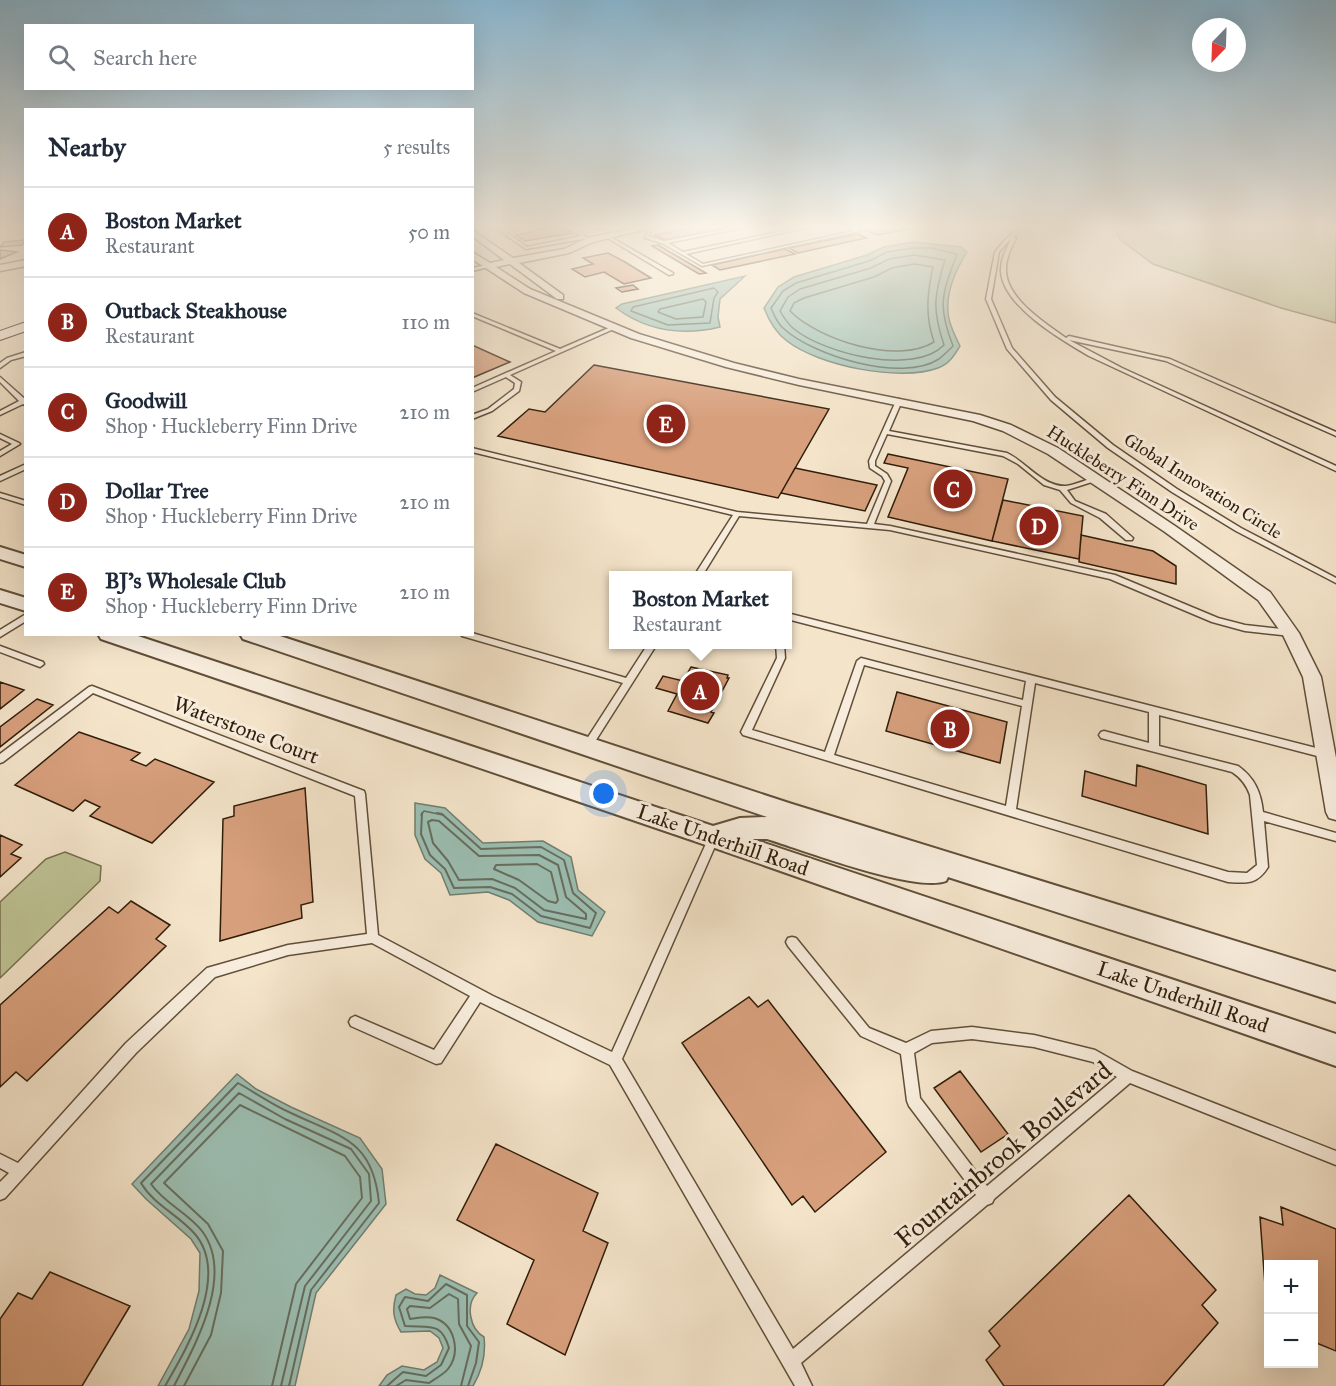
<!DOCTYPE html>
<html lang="en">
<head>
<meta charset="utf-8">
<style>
	:root { --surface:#fff; --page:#f6f6f7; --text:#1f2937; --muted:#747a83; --line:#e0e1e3; --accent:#8f2418 }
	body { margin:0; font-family:"IM FELL Great Primer",serif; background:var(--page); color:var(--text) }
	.controls { position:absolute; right:18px; bottom:18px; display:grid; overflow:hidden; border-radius:0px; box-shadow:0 6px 24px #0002 }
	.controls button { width:54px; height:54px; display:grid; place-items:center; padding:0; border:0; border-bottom:2px solid var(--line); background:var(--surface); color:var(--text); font:30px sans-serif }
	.compass { position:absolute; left:1192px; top:18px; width:54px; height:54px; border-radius:50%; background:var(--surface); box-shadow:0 6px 24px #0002; rotate:203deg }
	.you { position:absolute; left:604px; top:794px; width:21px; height:21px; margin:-15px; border:4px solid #fff; border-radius:50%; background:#1a73e8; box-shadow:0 0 0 9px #1a73e833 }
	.badge { display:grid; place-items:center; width:39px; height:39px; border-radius:50%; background:var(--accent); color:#fff; font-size:20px; font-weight:700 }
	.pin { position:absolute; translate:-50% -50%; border:3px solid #fff; box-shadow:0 2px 6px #0006 }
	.popup { position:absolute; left:609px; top:571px; width:183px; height:78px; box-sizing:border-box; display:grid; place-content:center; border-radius:0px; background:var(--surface); filter:drop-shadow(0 2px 4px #0005); font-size:20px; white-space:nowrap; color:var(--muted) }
	.popup b { font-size:22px; color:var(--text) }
	.popup::after { content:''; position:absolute; left:50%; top:100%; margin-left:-12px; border:12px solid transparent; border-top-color:var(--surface) }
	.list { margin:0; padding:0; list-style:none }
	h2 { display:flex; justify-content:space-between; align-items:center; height:78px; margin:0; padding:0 24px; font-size:26px }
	h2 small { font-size:20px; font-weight:400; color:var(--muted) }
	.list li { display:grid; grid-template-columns:39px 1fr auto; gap:18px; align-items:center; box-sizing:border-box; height:90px; padding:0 24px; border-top:2px solid var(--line) }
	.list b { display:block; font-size:22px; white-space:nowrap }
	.list p { margin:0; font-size:20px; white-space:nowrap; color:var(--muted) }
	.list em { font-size:20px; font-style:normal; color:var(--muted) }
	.icon { flex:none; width:33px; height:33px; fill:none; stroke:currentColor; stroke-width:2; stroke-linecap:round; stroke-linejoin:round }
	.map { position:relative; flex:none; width:1336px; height:1386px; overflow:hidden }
	.search { position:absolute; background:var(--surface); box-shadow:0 6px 24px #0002; left:24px; top:24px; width:450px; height:66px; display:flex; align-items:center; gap:15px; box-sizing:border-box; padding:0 21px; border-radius:0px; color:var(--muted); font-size:22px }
	.panel { position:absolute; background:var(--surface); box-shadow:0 6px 24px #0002; left:24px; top:108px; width:450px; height:528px; border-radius:0px }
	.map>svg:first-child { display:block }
</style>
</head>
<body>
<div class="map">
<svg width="1336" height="1386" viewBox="0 0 1336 1386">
	<rect width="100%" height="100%" fill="#f4e4ca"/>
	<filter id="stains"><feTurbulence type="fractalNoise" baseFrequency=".00333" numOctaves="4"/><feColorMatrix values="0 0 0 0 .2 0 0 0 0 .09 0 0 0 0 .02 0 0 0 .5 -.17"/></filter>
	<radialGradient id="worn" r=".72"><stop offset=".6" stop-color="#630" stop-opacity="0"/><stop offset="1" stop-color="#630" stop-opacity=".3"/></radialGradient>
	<path fill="#bec395" stroke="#77704f" stroke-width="1.5" d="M1113 226H1336V323L1281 308 1153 264 1121 240Z
		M65 852 101 866 100 881 0 978V902L46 859Z"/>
	<path fill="#9cbfb3" stroke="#717e6f" stroke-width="1.5" d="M913 242 961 247 967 252C955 271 944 295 949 319 951 328 956 338 960 346 954 356 949 364 938 368 900 382 819 366 787 341 776 333 769 321 764 308L778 287 794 277 867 255 884 247Z
		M745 276 720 299 718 317 720 327C683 336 647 331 616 308L622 304Z
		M415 803 445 808 483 843 543 841 571 857 578 890 605 912 592 936 538 922 509 900 488 892 450 895 441 873 425 859 415 835Z
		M237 1074 256 1089 291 1107 360 1138 382 1169 386 1204 316 1293 295 1386H158L189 1329 199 1291 200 1253 191 1239 146 1199 132 1184Z
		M440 1275 477 1293C465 1305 470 1329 484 1337 486 1354 482 1371 473 1386H379L387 1375 402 1366 424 1370 437 1362 443 1348 439 1338 430 1331 401 1332C393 1319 392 1310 396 1295L406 1289 415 1294 426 1295 435 1288Z"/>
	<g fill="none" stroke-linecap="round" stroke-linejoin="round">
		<path stroke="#666e5e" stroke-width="1.5" d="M913 248H931L957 254C942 294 937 305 953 346 949 350 944 355 939 359 902 383 813 356 783 328 777 323 774 315 771 308L783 291 796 283 869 261 887 252Z
			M914 255 945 260C934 296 932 309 944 345 914 376 825 354 794 329 788 324 784 318 780 311L788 297 800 289 871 268 889 259Z
			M914 264 933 267C927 294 925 316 934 342 897 365 819 340 790 311L794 303 804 298 874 277 892 268Z
			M714 288 718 292 714 298 710 323 668 325 631 311 633 307Z
			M703 299 706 302 703 317 676 319 658 312 660 309Z
			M421 815 424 811 443 815"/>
		<path stroke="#666e5e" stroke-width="2" d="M422 813 421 834 430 855 445 869 454 888 490 887 512 894 541 916 590 928 596 913 573 893 564 860 541 847 481 849 442 814 437 813
			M432 820 439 821 479 856 539 855 558 865 566 897 586 914V919L544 910 515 888 492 879 459 880 448 861 433 843 428 822Z
			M537 864 551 872 558 900 556 903 548 901 519 880 494 869 496 865Z
			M165 1386C187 1348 231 1274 194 1233 177 1214 154 1205 141 1183L238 1083C256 1093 272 1105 291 1113 341 1137 373 1140 379 1203L311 1290 289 1386
			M174 1386C195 1345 235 1275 202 1231 188 1213 164 1203 151 1184L239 1093 285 1119 351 1149 369 1174 371 1201 305 1286 281 1386
			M184 1386 211 1335 221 1293 223 1251 208 1224 164 1183 240 1105 345 1156 360 1177 362 1198 296 1284 272 1386
			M387 1386 403 1372 426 1376 441 1365 449 1348C441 1321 429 1328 405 1326L399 1307 405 1297 428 1301 446 1284 467 1295V1326L479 1342 476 1363 468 1386
			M396 1386 406 1380 429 1383C435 1379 444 1374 448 1369 461 1352 455 1324 434 1318 426 1316 417 1318 410 1319L407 1309 410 1306 430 1308 449 1294 458 1299 459 1324 471 1346 461 1386"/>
	</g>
	<path fill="#d79f7c" stroke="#301d09" stroke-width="1.5" d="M560 226 572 233 525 241 516 235Z
		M701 226H737L665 240 655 235Z
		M855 226H901L908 229 877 235Z
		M858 234 866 238 798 253 789 248Z
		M26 240 22 245 0 247 4 242Z
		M658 245 706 273 699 274 652 246Z
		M785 249 795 254 720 270 712 265Z
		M0 250 17 252 0 259Z
		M608 253 625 262 651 278 624 284 604 272 585 277 572 269 593 264 583 258Z
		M633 285 638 289 622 292 616 288Z
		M472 345 510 362 472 378Z
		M594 365 829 409 778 498 498 436 529 409 545 412Z
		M888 454 1008 479 992 541 888 517 908 468 884 463Z
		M795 468 877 485 865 511 781 493Z
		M1003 500 1083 516 1079 559 992 541Z
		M1081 535 1153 551 1176 566V584L1079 562Z
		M691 667 728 675 727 678H729L711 712 714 713 708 723 668 711 677 694 656 688 663 676 683 681Z
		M0 682 24 690 0 709Z
		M897 692 1007 722 1000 763 886 731Z
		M37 699 53 705 0 747V727Z
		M79 732 140 753 131 760 146 766 155 759 214 782 152 843 90 816 100 807 85 800 73 811 15 785Z
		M1137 765 1206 785 1208 834 1082 796 1085 771 1136 786Z
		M305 788 313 902 301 905 302 918 220 941 223 819 234 816V806Z
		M0 835 22 845 11 854 21 858 0 877Z
		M131 901 170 925 156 939 166 946 27 1081 16 1072 0 1087V1005L109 907 118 913Z
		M749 997 758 1007 768 1000 886 1152 815 1212 803 1196 792 1205 682 1043Z
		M960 1071 1008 1134 981 1152 934 1088Z
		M496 1144 598 1193 583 1231 608 1243 565 1355 507 1324 534 1260 457 1220Z
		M1129 1195 1216 1290 1202 1305 1218 1323 1163 1386H1004L986 1360 1000 1346 989 1331Z
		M1281 1207 1336 1229V1351L1314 1342V1264H1268V1300L1266 1299 1260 1217 1283 1225Z
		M50 1272 130 1306 82 1386H0V1319L18 1293 32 1299Z"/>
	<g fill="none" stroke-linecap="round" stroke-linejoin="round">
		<g stroke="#614f39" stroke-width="3">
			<path id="service" d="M493 226H498L503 230 529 226 506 232 527 247 581 236 565 226H570L588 238 526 249Z
				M593 226H614L599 229Z
				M651 226 654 227 648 236 664 241 743 226H751L668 243 683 252 807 226H815L686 254 703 264 854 231 845 226H850L860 231 702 266 664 244 645 238Z
				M1021 226H1025L1013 237 1016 238C1011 248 1006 258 1006 269 1005 298 1045 323 1066 338L1069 336 1170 359 1336 432V436L1334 435 1166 361 1069 340 1122 368 1336 466V471L1089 356C1062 340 1004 307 1001 272 1000 260 1007 248 1012 237L999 252 991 299 1012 348 1055 397 1113 445 1177 489 1241 528 1336 578V583L1236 531 1172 492 1108 448 1051 400 1007 349 986 299 995 252 1004 241Z
				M607 235 673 273V274L669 275 606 237Z
				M487 265 489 267 472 271V268Z
				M472 313 560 349 611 327 616 328 510 375 521 382 519 391 492 411 472 419V415L488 409 514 389 515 383 506 377 472 392V388L556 351 472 316Z
				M26 352V356L11 360 0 368V363L7 358Z
				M0 377 26 400V406L23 404 0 415V411L19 401 0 382Z
				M899 399 902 401 889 431 1007 453C1026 462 1043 487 1066 486 1077 485 1087 478 1098 478V480L1067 490 1075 501 1106 514 1133 538 1132 540H1126L1100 518 1071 503 1060 490 1044 485 1018 464 1003 456 887 434 875 461V466L887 474 891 481 874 524 890 526 1115 575 1218 618 1245 625 1291 630 1295 633 1291 636 1245 631 1212 622 1110 579 890 530 739 516 702 576H694L733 515 472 452V448L737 512 867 524 885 481 882 476 870 468 869 461 896 401Z
				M0 434 19 443 20 444 0 456V451L12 444 0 438Z
				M26 464V469L0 481V476Z
				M0 493 26 501V505L0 497Z
				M787 613 1328 751 1330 754 1328 757 1325 758 1159 715V746L1238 766C1255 778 1261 793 1263 812L1336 833V841L1264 821 1268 867C1257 885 1246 883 1228 882L743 735 741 732 777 658 776 644H784L785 658 752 730 825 752 857 661 861 658 1023 700 1026 681 787 619ZM864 665 1022 706 1006 806 834 755ZM1035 683 1149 712V743L1104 731 1101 732 1099 735 1101 738 1232 772C1241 778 1246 784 1250 795L1257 865 1247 873 1228 872 1016 809Z
				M26 614V621L0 637V630Z
				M472 633 626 678 648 644H657L589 751H583L581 748 583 745 623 683 462 636 461 634H472Z
				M0 646 43 662 44 664 40 667 0 652Z
				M92 686 364 791 365 794 378 935 493 996 612 1052 709 837 710 834 714 833 718 834 719 837 622 1059 793 1349 976 1195 909 1106 907 1101 901 1054 861 1036 788 946 786 942 788 938 792 937 796 938 869 1028 906 1043 931 1031 972 1027 1034 1035 1095 1050 1132 1071 1336 1151V1165L1130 1083 994 1199 992 1203 987 1205 801 1363 812 1386H795L610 1065 480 1002 441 1063 436 1064 351 1026 349 1022 351 1018 355 1016 434 1050 470 996 372 943 288 955 215 977 136 1053 5 1198 0 1200V1182L9 1173 0 1168V1154L18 1163 126 1043 207 968 288 945 367 934 355 796 93 693 3 762 0 763V754L89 687ZM972 1039 1034 1047 1093 1062 1117 1077 987 1186 920 1098 914 1053 932 1043Z"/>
		</g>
		<g stroke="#614f39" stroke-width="3">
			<path id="minor" d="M644 226H659L593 242 569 253 519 263 563 295V299H557L510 264 496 267 530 289 639 334 734 363 799 379 980 415 1011 425 1058 448 1175 526 1270 592 1299 633 1321 677 1336 758V820L1329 818 1326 812 1303 677 1283 635 1258 600 1165 532 1048 454 1003 431 973 421 799 385 726 367 631 338 524 293 472 259V252L490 263 504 260 472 236V230L513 258 564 249 587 238Z
				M26 260V266L0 271V265Z"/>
		</g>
		<g stroke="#614f39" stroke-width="4">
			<path id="tertiary" d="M0 547 26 555V567L0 559Z
				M0 590 26 598V611L0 603Z
				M98 634H132L713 826 740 818 767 817 243 639 240 634H274L792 804 1336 972V1002L948 877 946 881C915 893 803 850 767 839H752L1336 1034V1066L712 847 101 639Z"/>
		</g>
		<g stroke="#301d09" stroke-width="2">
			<path id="secondary" d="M26 322V331L0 340V331Z"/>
		</g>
		<path stroke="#301d09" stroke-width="2" stroke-dasharray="2 1.5" stroke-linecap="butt" d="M536 229 552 226"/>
		<use href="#service" fill="#f8eddd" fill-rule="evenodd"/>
		<use href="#minor" fill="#f8eddd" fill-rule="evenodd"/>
		<use href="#tertiary" fill="#f8eddd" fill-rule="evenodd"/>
		<use href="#secondary" fill="#f8eddd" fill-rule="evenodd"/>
	</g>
	<linearGradient id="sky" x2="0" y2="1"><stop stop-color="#89b8d3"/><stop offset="0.54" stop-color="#faf3e7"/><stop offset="1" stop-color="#faf3e7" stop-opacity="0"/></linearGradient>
	<rect width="1336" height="420" fill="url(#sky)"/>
	<g text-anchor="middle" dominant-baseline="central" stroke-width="6" stroke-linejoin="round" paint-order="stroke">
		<g font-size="18" fill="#301d09" stroke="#f8eddd">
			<text transform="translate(1123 478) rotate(33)">Huckleberry Finn Drive</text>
			<text transform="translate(1203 486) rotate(32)">Global Innovation Circle</text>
		</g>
		<g font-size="21" fill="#301d09" stroke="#f8eddd">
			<text transform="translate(246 730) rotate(21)">Waterstone Court</text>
			<text transform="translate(723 840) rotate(19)">Lake Underhill Road</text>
			<text transform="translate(1183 997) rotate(19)">Lake Underhill Road</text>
		</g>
		<g font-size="26" fill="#301d09" stroke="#f8eddd">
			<text transform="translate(1003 1154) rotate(-40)">Fountainbrook Boulevard</text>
		</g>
	</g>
	<rect width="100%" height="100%" filter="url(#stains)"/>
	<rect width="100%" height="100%" fill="url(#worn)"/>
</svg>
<div class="controls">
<button>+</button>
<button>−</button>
</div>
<svg class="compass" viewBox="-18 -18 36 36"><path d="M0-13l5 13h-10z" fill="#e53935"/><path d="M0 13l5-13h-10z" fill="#747a83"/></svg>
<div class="you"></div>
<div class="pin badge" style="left:700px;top:691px">A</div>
<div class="popup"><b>Boston Market</b>Restaurant</div>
<div class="pin badge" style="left:950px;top:729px">B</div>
<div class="pin badge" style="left:953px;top:489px">C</div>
<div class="pin badge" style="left:1039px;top:526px">D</div>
<div class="pin badge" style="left:666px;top:424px">E</div>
<div class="search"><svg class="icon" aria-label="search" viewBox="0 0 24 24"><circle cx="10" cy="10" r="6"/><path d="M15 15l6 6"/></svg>Search here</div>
<section class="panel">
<h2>Nearby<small>5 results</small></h2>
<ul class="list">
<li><span class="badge">A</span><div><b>Boston Market</b><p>Restaurant</p></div><em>50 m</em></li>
<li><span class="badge">B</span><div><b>Outback Steakhouse</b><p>Restaurant</p></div><em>110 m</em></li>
<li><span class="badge">C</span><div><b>Goodwill</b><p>Shop · Huckleberry Finn Drive</p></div><em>210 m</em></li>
<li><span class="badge">D</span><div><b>Dollar Tree</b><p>Shop · Huckleberry Finn Drive</p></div><em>210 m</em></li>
<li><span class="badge">E</span><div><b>BJ's Wholesale Club</b><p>Shop · Huckleberry Finn Drive</p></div><em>210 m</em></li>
</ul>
</section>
</div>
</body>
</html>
